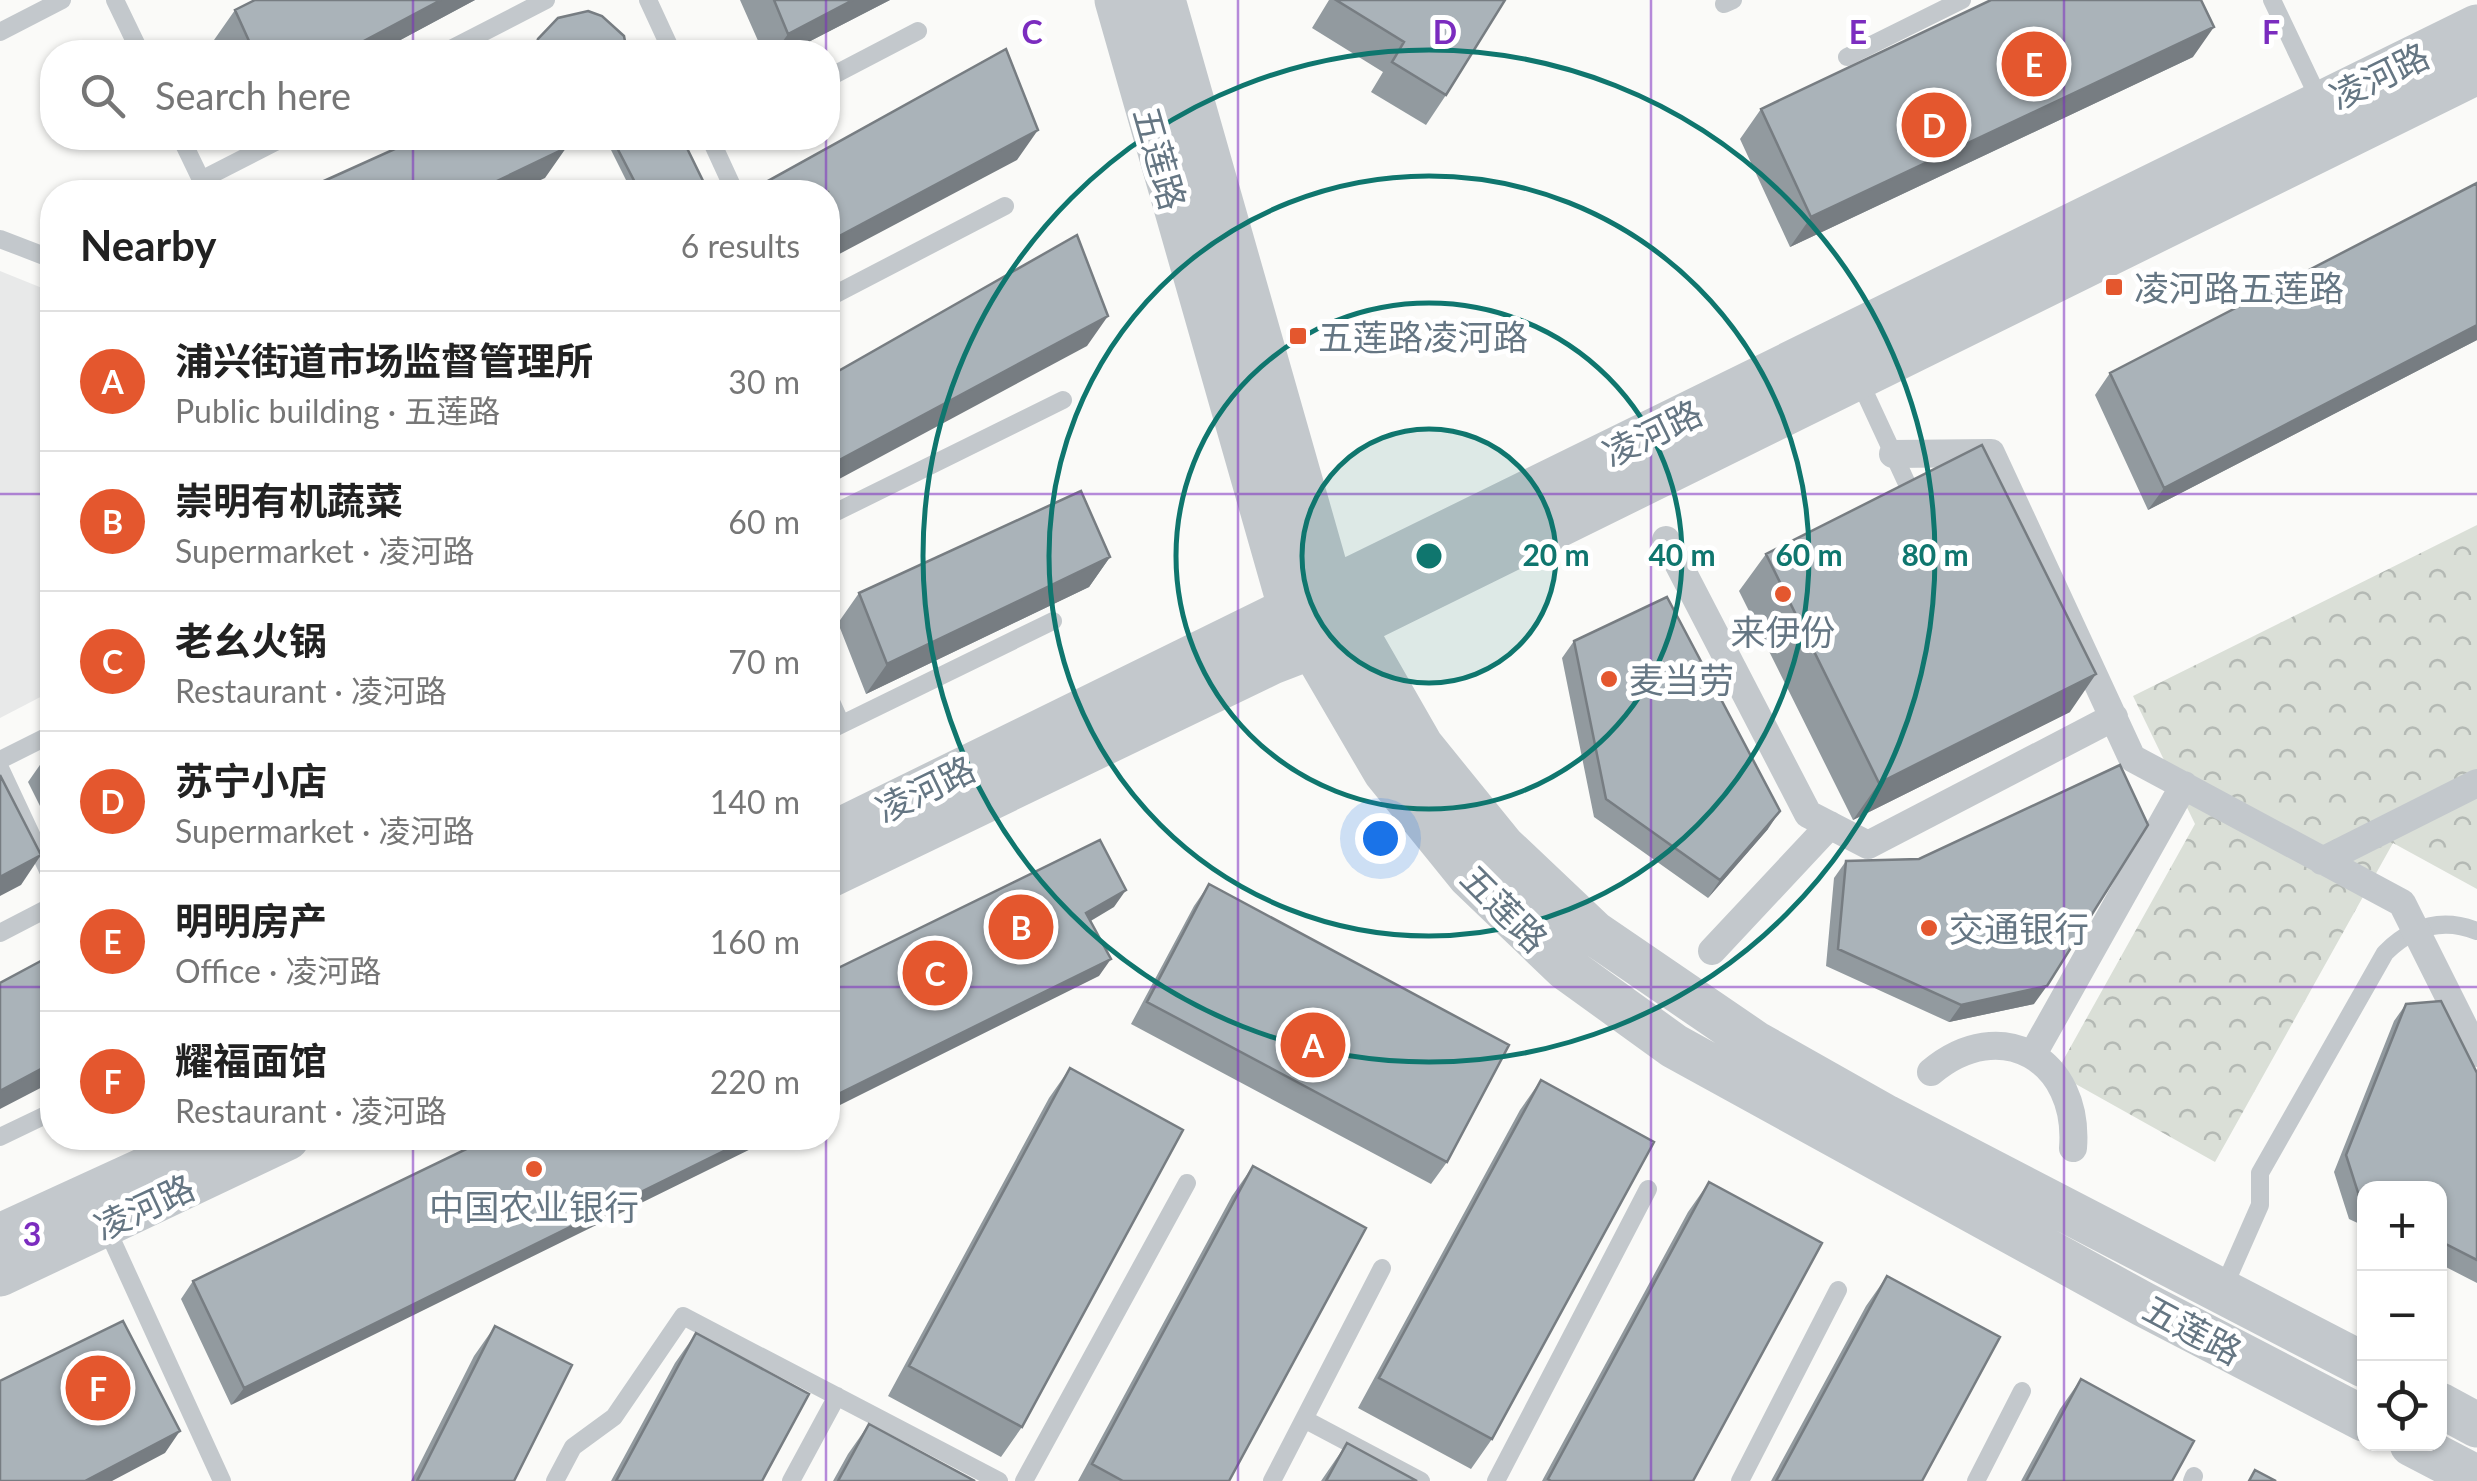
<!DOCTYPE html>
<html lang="en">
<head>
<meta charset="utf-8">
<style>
	:root { --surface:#fff; --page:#f2f2f2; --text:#222; --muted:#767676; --line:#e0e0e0; --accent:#e4572e }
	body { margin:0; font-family:Lato,"Noto Sans SC",sans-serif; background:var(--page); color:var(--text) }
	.controls { position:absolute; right:30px; bottom:30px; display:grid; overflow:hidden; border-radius:20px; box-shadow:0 2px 8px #0004 }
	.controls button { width:90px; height:90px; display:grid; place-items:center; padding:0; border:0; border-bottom:2px solid var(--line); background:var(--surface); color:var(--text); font:50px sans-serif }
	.you { position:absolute; left:1380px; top:838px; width:35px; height:35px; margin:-25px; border:8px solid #fff; border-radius:50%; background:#1a73e8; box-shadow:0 0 0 15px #1a73e833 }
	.badge { display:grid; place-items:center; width:65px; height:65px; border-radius:50%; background:var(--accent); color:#fff; font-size:32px; font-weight:700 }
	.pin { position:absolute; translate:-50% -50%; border:5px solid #fff; box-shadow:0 2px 10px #0006 }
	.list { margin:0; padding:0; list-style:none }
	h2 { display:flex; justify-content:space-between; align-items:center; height:130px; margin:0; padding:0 40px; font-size:42px }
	h2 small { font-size:32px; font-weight:400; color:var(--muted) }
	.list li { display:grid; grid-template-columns:65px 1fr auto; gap:30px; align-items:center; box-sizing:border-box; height:140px; padding:0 40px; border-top:2px solid var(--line) }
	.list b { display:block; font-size:38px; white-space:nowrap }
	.list p { margin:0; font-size:32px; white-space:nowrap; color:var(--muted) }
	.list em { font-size:32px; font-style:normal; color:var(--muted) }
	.icon { flex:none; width:55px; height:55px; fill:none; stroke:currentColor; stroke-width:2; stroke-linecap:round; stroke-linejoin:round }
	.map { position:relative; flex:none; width:2477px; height:1481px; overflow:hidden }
	.search { position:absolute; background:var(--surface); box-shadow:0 2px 8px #0004; left:40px; top:40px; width:800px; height:110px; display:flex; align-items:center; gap:25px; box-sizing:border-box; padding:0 35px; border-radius:40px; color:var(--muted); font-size:38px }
	.panel { position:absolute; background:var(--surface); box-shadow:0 2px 8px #0004; left:40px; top:180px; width:800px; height:970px; border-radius:40px }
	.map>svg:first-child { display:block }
</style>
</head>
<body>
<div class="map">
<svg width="2477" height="1481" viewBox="0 0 2477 1481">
	<defs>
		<pattern id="forest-crowns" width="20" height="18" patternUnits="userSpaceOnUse" patternTransform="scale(2.5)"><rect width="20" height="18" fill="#dadfd7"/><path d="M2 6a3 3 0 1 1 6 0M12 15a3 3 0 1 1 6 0" fill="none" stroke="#b4b9b4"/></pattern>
	</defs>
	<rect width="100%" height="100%" fill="#fafaf8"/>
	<path fill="#e8e9e9" d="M0 271 52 292V691L0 718Z"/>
	<path fill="url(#forest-crowns)" d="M2477 525V889L2393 843 2215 1162 2056 1073 2195 824 2133 696Z"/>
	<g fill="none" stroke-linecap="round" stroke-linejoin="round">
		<path stroke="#c3c8cc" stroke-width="18" d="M115 0 140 52
			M648 0 672 52
			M2272 0 2321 103
			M1724 4 1733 0
			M0 32 62 0
			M445 52 546 0
			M1847 57 1962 0
			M828 78 918 31
			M181 138 207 192
			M710 138 733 188 725 192
			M201 180 283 138
			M0 239 52 259
			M828 298 1005 206
			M1859 380 1909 488
			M828 516 1063 400
			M828 695 841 724
			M828 731 1053 621
			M0 760 52 734
			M0 768 52 879
			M0 933 52 906
			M0 1137 52 1112
			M106 1227 222 1481
			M2223 1289 2260 1205V1173L2385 953C2411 927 2441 917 2477 931
			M1304 1419 1421 1481
			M555 1481 573 1447 614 1417 683 1316 999 1481
			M791 1481 837 1396
			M1024 1481 1187 1183
			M1272 1481 1382 1268
			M1496 1481 1648 1189
			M1740 1481 1838 1290
			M1976 1481 2022 1391
			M2192 1481 2194 1476"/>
		<path stroke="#c3c8cc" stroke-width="28" d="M1893 454 1991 453 2132 758 2402 903 2477 1053
			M1666 540 1808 814 1868 845 2114 717
			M2322 861 2477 783
			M1712 951 1830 825
			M2033 1054 2184 785
			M1931 1072C2001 1013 2080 1060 2073 1148"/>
		<path stroke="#c3c8cc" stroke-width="45" d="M1117 0 1291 610 1385 771 1470 876 1566 968 1674 1046 2143 1304 2364 1419
			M1163 0 1331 589 1421 746 1502 846 1594 933 1755 1043 1886 1117 2364 1365
			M828 836 2477 27
			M828 876 1272 662 1311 647 2477 72
			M0 1236 214 1138
			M0 1274 287 1138
			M2440 1405 2477 1425
			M2412 1444 2477 1478"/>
	</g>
	<path fill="#929a9f" d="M255 0H475L378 52H220L214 40 235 10Z
		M740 0H890L789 52H763Z
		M1329 0H1505L1446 95 1426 125 1371 92 1383 72 1312 28Z
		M2193 57 1790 247 1740 139 1761 109Z
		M605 138H682L705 185 698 192H632Z
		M2477 183V340L2148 510 2095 395 2110 373Z
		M1766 554 2070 712 1853 820 1739 591Z
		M1110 557 1089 587 866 694 838 623 859 593Z
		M1574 641 1768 829 1708 898 1594 817 1562 658Z
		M52 750V830L28 782 49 752Z
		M1846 861 2034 1004 1949 1022 1826 966 1834 878Z
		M1209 884 1447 1162 1431 1184 1131 1024 1194 906Z
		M2406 1004 2477 1073V1283L2440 1264V1188H2364V1226L2349 1219 2334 1172 2394 1021Z
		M1070 1068 1022 1427 1001 1457 888 1396 1049 1098Z
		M1541 1080 1492 1439 1471 1469 1358 1408 1520 1110Z
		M489 1138 231 1405 181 1299 193 1281Z
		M1253 1166 1229 1481H1078L1232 1196Z
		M1709 1182 1693 1481H1542L1688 1212Z
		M1887 1276 1922 1481H1771L1866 1306Z
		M495 1326 514 1481H411L474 1356Z
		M696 1333 762 1481H611L675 1363Z
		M2081 1379 2172 1481H2021L2060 1409Z
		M869 1424 975 1481H833L848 1454Z
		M1347 1443 1417 1481H1321Z"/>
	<path fill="#777d82" d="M441 0H475L378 52H343Z
		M853 0H890L789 52H775L788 34Z
		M2214 27 2193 57 1790 247 1811 217Z
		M1038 130 1017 160 828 260V242Z
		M566 148 545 178 515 192H474Z
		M1108 316 1087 346 828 485V466Z
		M2477 325V340L2148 510 2164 488Z
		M1110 557 1089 587 866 694 887 664Z
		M2096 674 2070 712 1853 820 1879 783Z
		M1780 811 1768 829 1708 898 1720 880Z
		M41 855 21 885 0 896V877Z
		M1126 890 1114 907 1074 931 1086 913Z
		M1111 959 1099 976 828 1111V1099Z
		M2047 986 2034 1004 1949 1022 1961 1005Z
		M52 1063V1082L0 1109V1091Z
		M750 1138H773L231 1405 244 1388Z
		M180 1431 165 1453 112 1481H85Z"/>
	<path fill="#aab3b9" stroke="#777d82" stroke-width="2.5" d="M255 0H441L343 52H254L235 10Z
		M774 0H853L788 34Z
		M1336 0H1505L1446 95 1392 62 1404 42Z
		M1991 0H2201L2214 27 1811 217 1761 109Z
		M588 11 602 16 624 36 627 52H534L538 39 558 18Z
		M1006 49 1038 130 828 242V192H748Z
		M419 138H561L566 148 474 192H318L315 185Z
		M612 138H682L705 185 690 192H640Z
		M2477 183V325L2164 488 2110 373Z
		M1077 235 1108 316 828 466V377Z
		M1982 445 2096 674 1879 783 1766 554Z
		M1081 491 1110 557 887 664 859 593Z
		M1667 597 1780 811 1720 880 1606 799 1574 641Z
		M2120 765 2148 825 2047 986 1961 1005 1838 949 1846 861 1919 859Z
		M0 775 41 855 0 877Z
		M1100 840 1126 890 1086 913 1111 959 828 1099V973Z
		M1209 884 1509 1045 1447 1162 1147 1002Z
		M52 955V1063L0 1091V983Z
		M2441 1001 2477 1073V1260L2440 1241V1188H2364V1203L2361 1202 2346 1155 2406 1004Z
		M1070 1068 1183 1130 1022 1427 909 1366Z
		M1541 1080 1654 1142 1492 1439 1379 1378Z
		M489 1138H750L244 1388 193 1281Z
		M1253 1166 1366 1228 1229 1481H1123L1092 1464Z
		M1709 1182 1822 1243 1693 1481H1551L1548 1479Z
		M1887 1276 2000 1337 1922 1481H1776Z
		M123 1321 180 1431 85 1481H0V1381Z
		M495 1326 572 1365 514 1481H417Z
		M696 1333 809 1394 762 1481H616Z
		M2081 1379 2194 1441 2172 1481H2026Z
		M869 1424 975 1481H838Z
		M1347 1443 1417 1481H1326Z
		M2255 1470 2276 1481H2249Z"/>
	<path fill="none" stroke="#7b2cbf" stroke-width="2.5" stroke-opacity="0.55" d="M413 0V52M826 0V52M1238 0V1481M1651 0V1481M2064 0V1481M413 138V192M826 138V192M0 494H52M828 494H2477M0 987H52M828 987H2477M413 1138V1481M826 1138V1481"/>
	<circle cx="1429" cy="556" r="127" fill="#0f766e" fill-opacity=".12"/>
	<g fill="none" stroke="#0f766e" stroke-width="5">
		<circle cx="1429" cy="556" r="127"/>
		<circle cx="1429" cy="556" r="253"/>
		<circle cx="1429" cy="556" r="380"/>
		<circle cx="1429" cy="556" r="506"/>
	</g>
	<g fill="#e4572e" stroke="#fff" stroke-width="4">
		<rect x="2104" y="277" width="20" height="20" rx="5"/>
		<rect x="1288" y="326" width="20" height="20" rx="5"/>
		<circle cx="1783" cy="594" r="10"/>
		<circle cx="1609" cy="679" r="10"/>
		<circle cx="1929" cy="928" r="10"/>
		<circle cx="534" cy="1169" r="10"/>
	</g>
	<g text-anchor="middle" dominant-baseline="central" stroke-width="10" stroke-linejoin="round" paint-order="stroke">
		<g font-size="35" fill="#657683" stroke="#fff">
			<text transform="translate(2379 75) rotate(-26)">凌河路</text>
			<text transform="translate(1161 158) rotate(74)">五莲路</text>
			<text transform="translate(1652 432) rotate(-26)">凌河路</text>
			<text transform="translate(925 788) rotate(-26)">凌河路</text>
			<text transform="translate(1505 908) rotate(45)">五莲路</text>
			<text transform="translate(144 1206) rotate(-25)">凌河路</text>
			<text transform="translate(2193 1329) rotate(28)">五莲路</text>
		</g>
		<g font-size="35" fill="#657683" stroke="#fff" text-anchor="start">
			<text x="2134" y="287">凌河路五莲路</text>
			<text x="1318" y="336">五莲路凌河路</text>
			<text x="1783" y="631" text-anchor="middle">来伊份</text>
			<text x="1629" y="679">麦当劳</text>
			<text x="1949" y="928">交通银行</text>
			<text x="534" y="1206" text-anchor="middle">中国农业银行</text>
		</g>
	</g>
	<g font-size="32" text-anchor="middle" font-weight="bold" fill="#7b2cbf" stroke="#fff" stroke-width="10" stroke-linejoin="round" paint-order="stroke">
		<text x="1032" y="44">C</text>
		<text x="1445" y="44">D</text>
		<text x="1858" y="44">E</text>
		<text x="2271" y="44">F</text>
		<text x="32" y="1246">3</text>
	</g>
	<circle cx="1429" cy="556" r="15" fill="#0f766e" stroke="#fff" stroke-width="5"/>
	<g font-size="30" text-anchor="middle" font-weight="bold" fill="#0f766e" stroke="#fff" stroke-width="10" stroke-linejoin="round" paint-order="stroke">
		<text x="1556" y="566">20 m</text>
		<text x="1682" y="566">40 m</text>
		<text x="1809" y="566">60 m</text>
		<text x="1935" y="566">80 m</text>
	</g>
</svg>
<div class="controls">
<button>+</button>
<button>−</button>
<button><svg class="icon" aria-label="locate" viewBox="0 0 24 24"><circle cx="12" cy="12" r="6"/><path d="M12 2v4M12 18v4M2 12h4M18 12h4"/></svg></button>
</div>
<div class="you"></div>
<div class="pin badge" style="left:1313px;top:1045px">A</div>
<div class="pin badge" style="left:1021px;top:927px">B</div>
<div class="pin badge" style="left:935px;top:973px">C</div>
<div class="pin badge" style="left:1934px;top:125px">D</div>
<div class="pin badge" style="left:2034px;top:64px">E</div>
<div class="pin badge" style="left:98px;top:1388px">F</div>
<div class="search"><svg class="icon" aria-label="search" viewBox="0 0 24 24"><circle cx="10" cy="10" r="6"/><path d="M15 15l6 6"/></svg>Search here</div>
<section class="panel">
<h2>Nearby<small>6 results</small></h2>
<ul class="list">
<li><span class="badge">A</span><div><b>浦兴街道市场监督管理所</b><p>Public building · 五莲路</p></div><em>30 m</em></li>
<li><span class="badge">B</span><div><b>崇明有机蔬菜</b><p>Supermarket · 凌河路</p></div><em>60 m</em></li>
<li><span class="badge">C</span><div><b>老幺火锅</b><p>Restaurant · 凌河路</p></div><em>70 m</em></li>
<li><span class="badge">D</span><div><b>苏宁小店</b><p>Supermarket · 凌河路</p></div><em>140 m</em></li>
<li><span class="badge">E</span><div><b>明明房产</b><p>Office · 凌河路</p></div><em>160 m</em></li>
<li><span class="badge">F</span><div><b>耀福面馆</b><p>Restaurant · 凌河路</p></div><em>220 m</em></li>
</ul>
</section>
</div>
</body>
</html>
